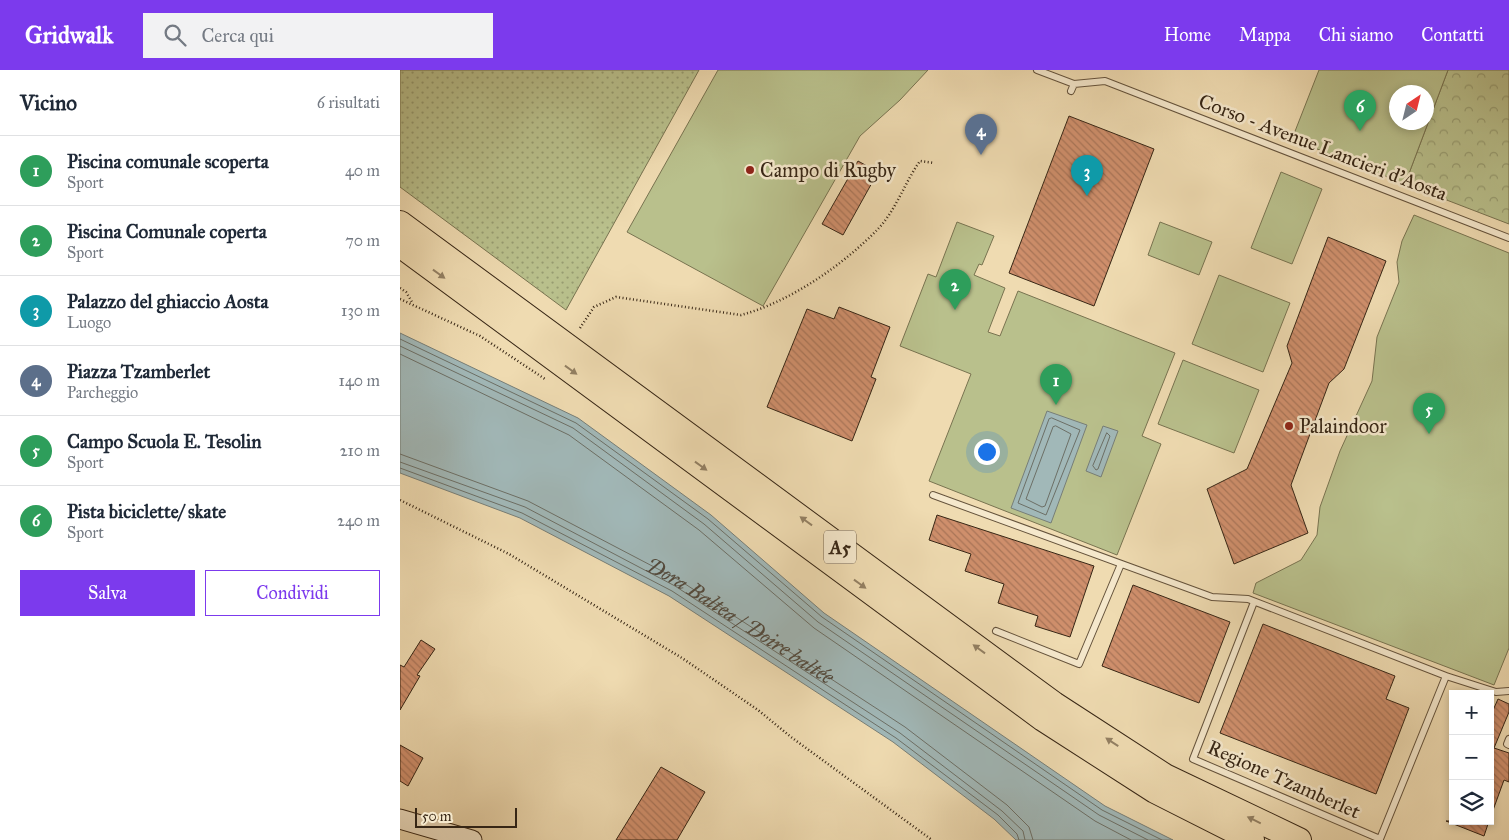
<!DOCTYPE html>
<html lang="it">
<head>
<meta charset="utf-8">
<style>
	:root { --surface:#fff; --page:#f2f2f3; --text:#1f2937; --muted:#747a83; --line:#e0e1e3; --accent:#7c3aed }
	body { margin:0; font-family:"IM FELL Great Primer",serif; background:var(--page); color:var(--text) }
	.controls { position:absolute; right:15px; bottom:15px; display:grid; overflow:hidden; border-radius:0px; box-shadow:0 2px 8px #0003 }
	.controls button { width:45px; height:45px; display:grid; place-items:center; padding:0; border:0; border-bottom:1px solid var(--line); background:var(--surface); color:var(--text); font:25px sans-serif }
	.compass { position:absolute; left:989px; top:15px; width:45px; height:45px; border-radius:50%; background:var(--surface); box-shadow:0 2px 8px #0003; rotate:35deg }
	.scale { position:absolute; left:15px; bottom:12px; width:102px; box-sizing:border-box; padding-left:5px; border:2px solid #372615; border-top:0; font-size:14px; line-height:18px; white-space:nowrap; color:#372615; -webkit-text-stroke:4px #f5e8cc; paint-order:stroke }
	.you { position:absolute; left:586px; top:381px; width:18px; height:18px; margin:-12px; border:4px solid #fff; border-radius:50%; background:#1a73e8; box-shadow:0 0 0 8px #1a73e833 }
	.badge { display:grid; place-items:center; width:32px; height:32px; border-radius:50%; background:var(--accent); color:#fff; font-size:16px; font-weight:700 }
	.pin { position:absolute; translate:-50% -41px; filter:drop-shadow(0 1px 2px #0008) }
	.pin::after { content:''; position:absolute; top:26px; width:18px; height:15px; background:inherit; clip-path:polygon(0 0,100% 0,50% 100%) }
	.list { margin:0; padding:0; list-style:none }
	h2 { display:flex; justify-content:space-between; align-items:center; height:65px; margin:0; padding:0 20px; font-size:21px }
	h2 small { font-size:16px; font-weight:400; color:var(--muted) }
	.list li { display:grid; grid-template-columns:32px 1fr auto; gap:15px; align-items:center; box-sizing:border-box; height:70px; padding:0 20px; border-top:1px solid var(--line) }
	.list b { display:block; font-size:19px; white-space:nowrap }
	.list p { margin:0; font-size:16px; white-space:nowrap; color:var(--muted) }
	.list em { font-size:16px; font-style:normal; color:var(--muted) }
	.actions { display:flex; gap:10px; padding:15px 20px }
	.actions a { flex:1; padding:11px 0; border:1px solid var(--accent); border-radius:0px; text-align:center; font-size:18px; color:var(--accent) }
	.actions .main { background:var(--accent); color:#fff }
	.icon { flex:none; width:28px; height:28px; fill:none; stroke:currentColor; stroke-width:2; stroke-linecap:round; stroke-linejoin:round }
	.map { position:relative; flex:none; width:1109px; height:770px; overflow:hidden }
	header { display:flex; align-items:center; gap:30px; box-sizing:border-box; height:70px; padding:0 25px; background:var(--accent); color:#fff }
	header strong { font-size:24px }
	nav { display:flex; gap:28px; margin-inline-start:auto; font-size:18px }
	.search { width:350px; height:45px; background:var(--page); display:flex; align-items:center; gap:12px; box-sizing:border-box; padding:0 18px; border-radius:0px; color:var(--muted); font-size:19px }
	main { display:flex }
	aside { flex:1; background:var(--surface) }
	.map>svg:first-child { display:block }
</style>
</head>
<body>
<header>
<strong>Gridwalk</strong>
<div class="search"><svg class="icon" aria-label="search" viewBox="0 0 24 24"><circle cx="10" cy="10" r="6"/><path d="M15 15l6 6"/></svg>Cerca qui</div>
<nav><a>Home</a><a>Mappa</a><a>Chi siamo</a><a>Contatti</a></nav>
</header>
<main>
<aside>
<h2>Vicino<small>6 risultati</small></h2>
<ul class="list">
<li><span class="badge" style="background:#2e9e5b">1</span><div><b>Piscina comunale scoperta</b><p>Sport</p></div><em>40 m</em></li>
<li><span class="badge" style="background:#2e9e5b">2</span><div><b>Piscina Comunale coperta</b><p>Sport</p></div><em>70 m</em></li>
<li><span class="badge" style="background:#0f9aa8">3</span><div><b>Palazzo del ghiaccio Aosta</b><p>Luogo</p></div><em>130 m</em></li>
<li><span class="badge" style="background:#5c6f8a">4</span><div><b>Piazza Tzamberlet</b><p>Parcheggio</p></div><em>140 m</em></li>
<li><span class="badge" style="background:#2e9e5b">5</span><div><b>Campo Scuola E. Tesolin</b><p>Sport</p></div><em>210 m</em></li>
<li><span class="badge" style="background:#2e9e5b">6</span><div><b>Pista biciclette/ skate</b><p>Sport</p></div><em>240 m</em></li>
</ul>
<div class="actions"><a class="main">Salva</a><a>Condividi</a></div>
</aside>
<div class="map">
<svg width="1109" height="770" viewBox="0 0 1109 770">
	<defs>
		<pattern id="grass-dots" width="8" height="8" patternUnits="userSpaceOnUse" patternTransform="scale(1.25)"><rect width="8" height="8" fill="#b9c08c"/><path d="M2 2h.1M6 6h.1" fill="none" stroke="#979c71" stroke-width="1.8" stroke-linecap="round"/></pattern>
		<pattern id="forest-crowns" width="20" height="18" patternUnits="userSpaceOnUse" patternTransform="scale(1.25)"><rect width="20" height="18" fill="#b9c08c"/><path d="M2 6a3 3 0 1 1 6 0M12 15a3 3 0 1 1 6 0" fill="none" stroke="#979c71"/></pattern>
		<pattern id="building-back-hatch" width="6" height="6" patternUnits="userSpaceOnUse" patternTransform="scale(1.25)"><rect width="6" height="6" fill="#cf8f6c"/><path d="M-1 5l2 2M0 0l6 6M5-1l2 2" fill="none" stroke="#a97558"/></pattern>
	</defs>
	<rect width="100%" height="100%" fill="#efdbb1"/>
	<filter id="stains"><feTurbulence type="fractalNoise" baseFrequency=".004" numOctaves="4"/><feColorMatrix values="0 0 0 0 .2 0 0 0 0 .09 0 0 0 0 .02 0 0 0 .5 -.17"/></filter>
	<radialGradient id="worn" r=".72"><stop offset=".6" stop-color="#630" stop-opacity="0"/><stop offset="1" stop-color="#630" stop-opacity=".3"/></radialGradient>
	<path fill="url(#grass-dots)" stroke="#787350" d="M0 0H299L166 240 0 117Z"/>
	<path fill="url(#forest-crowns)" stroke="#787350" d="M1048 0H1109V154L1005 114Z"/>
	<path fill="#b9c08c" stroke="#787350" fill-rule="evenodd" d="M318 0H528L500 30 460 66 363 236 227 162Z
		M919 0H1048L1005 114 892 69ZM996 22H1026V52H996Z
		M881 102 922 119 892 194 851 178Z
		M1014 145 1109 183V578L1094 615 853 523 856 513 901 490 917 465 920 437 940 381 972 311 977 267 999 212 997 192 1002 171Z
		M557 152 594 166 582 195 579 194 574 205 605 218 588 262 600 266 618 221 775 283 742 366 761 374 717 485 529 411 571 304 500 276 528 204 536 207Z
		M760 152 812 172 799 205 748 185Z
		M819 205 890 233 863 302 792 274Z
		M783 290 859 320 834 383 758 354Z"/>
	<path fill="#a1b8b8" stroke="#777e77" d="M0 263 178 348 311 445 424 543 705 736 773 770H616L594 749 493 672 269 526 120 448 0 403Z
		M647 341 687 355 651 453 611 438Z
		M703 356 718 361 701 407 686 401Z"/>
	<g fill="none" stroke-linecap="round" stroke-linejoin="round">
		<g stroke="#6c6f66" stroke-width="1">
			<path d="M0 269 176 353 308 449 422 547 702 740 762 770"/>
			<path d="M0 276 173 358 304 454 418 552 699 745 748 770"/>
			<path d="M0 284 169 365 299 460 414 558 695 751 731 770"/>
			<path d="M652 348 680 360 646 445 618 433 649 349Z"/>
			<path d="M656 356 671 364 645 436 642 437 626 429 653 357Z"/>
			<path d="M707 363 710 366 698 399 696 400 693 396Z"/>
			<path id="s1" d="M0 384 128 431 279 510 505 657 607 735 629 757 633 770"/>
			<path d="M0 392 125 437 275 516 500 663 602 741 623 761 625 770"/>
			<path d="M0 398 122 443 272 521 496 668 598 745 617 764 619 770"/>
		</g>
	</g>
	<path fill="url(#building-back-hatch)" stroke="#372615" d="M669 46 754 79 694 236 609 203Z
		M458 91 478 102 443 165 422 154Z
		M928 167 986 191 944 299 929 313 891 415 908 463 834 494 807 419 847 399 892 293 887 276Z
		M439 237 490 257 471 307 476 309 452 371 367 337 407 239 434 249Z
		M537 445 694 496 670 567 635 556 638 546 598 533 604 514 565 501 571 484 529 470Z
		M733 515 830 552 799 633 702 596Z
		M863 554 995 606 986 629 1009 638 976 724 820 663Z
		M21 570 35 579 17 605 20 606 0 640V595L4 597Z
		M1098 629 1109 634V642L1094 678 1109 683V712L1104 710 1092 743 1090 647Z
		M0 675 23 688 8 716 0 711Z
		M261 697 305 722 277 770H216Z
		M1046 751H1089L1084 766Z"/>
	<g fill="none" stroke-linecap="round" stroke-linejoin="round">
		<g stroke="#65533c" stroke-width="8">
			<path id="service" d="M637 0 674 14
				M671 21 674 14 705 11 1109 168
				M533 425 812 527 848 529 1046 606 1096 622 1109 621
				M854 532 793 689 980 769 1046 606
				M596 561 679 594 721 494
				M1109 669 1107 674 1109 675"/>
		</g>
		<g stroke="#372615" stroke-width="21">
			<path id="secondary" d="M0 749 72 770"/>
		</g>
		<g stroke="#372615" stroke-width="26">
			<path id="motorway" d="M0 153 654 634 765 706 899 770
				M0 175 643 649 755 721 852 770"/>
		</g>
		<path stroke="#372615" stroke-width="2.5" stroke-dasharray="1 2.5" stroke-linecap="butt" d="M0 218 6 222 12 232
			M0 229 80 266 145 309
			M180 258 194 237 216 227 341 245C390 232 443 195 478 159 496 140 505 112 520 91L534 93
			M0 430 109 484 282 588 358 640 391 667 532 770"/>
		<use href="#service" stroke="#f5e8cc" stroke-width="6"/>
		<use href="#secondary" stroke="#f5e8cc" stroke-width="19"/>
		<use href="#motorway" stroke="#efdbb1" stroke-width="24"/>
	</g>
	<defs><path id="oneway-solid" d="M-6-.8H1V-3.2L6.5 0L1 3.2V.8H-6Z" transform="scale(1.25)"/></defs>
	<g fill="#938063">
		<use href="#oneway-solid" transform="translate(39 204) rotate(36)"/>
		<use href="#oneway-solid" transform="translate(171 300) rotate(36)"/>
		<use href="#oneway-solid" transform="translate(301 396) rotate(36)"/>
		<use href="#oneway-solid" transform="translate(406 451) rotate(-144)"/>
		<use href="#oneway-solid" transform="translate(460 514) rotate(36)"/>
		<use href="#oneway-solid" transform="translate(579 579) rotate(-144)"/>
		<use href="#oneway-solid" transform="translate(712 672) rotate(-147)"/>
		<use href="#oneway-solid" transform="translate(854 750) rotate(-154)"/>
	</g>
	<g fill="#8f2418" stroke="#f5e8cc" stroke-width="2">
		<circle cx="350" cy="100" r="5"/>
		<circle cx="889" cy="356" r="5"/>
	</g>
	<g text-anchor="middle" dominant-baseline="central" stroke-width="5" stroke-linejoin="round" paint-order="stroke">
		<rect fill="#f5e8cc" stroke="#70604c" stroke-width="1" x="424" y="460.5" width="32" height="33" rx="4"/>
		<g font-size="19" font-weight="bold" fill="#372615">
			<text x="440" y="477">A5</text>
		</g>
		<g font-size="20" fill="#372615" stroke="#f5e8cc">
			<text transform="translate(923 77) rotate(21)">Corso - Avenue Lancieri d'Aosta</text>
			<text transform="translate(884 709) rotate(24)">Regione Tzamberlet</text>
		</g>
		<g font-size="20" fill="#372615" stroke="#f5e8cc" text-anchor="start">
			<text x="360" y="100">Campo di Rugby</text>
			<text x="899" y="356">Palaindoor</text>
		</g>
		<g font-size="21" font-style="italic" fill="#524a3e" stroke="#f5e8cc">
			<text stroke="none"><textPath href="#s1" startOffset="380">Dora Baltea / Doire baltée</textPath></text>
		</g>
	</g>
	<rect width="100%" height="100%" filter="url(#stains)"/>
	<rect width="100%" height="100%" fill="url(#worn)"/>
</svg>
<div class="controls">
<button>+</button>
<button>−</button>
<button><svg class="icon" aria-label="layers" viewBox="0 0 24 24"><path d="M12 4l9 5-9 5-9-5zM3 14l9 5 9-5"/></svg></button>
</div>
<svg class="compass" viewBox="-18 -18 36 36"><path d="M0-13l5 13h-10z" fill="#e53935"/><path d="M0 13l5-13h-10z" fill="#747a83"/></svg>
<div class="scale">50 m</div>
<div class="you"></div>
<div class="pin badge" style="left:656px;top:335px;background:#2e9e5b">1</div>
<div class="pin badge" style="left:555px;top:240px;background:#2e9e5b">2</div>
<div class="pin badge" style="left:687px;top:126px;background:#0f9aa8">3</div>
<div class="pin badge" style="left:581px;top:85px;background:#5c6f8a">4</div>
<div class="pin badge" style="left:1029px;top:364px;background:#2e9e5b">5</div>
<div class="pin badge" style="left:960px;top:61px;background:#2e9e5b">6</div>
</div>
</main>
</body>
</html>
